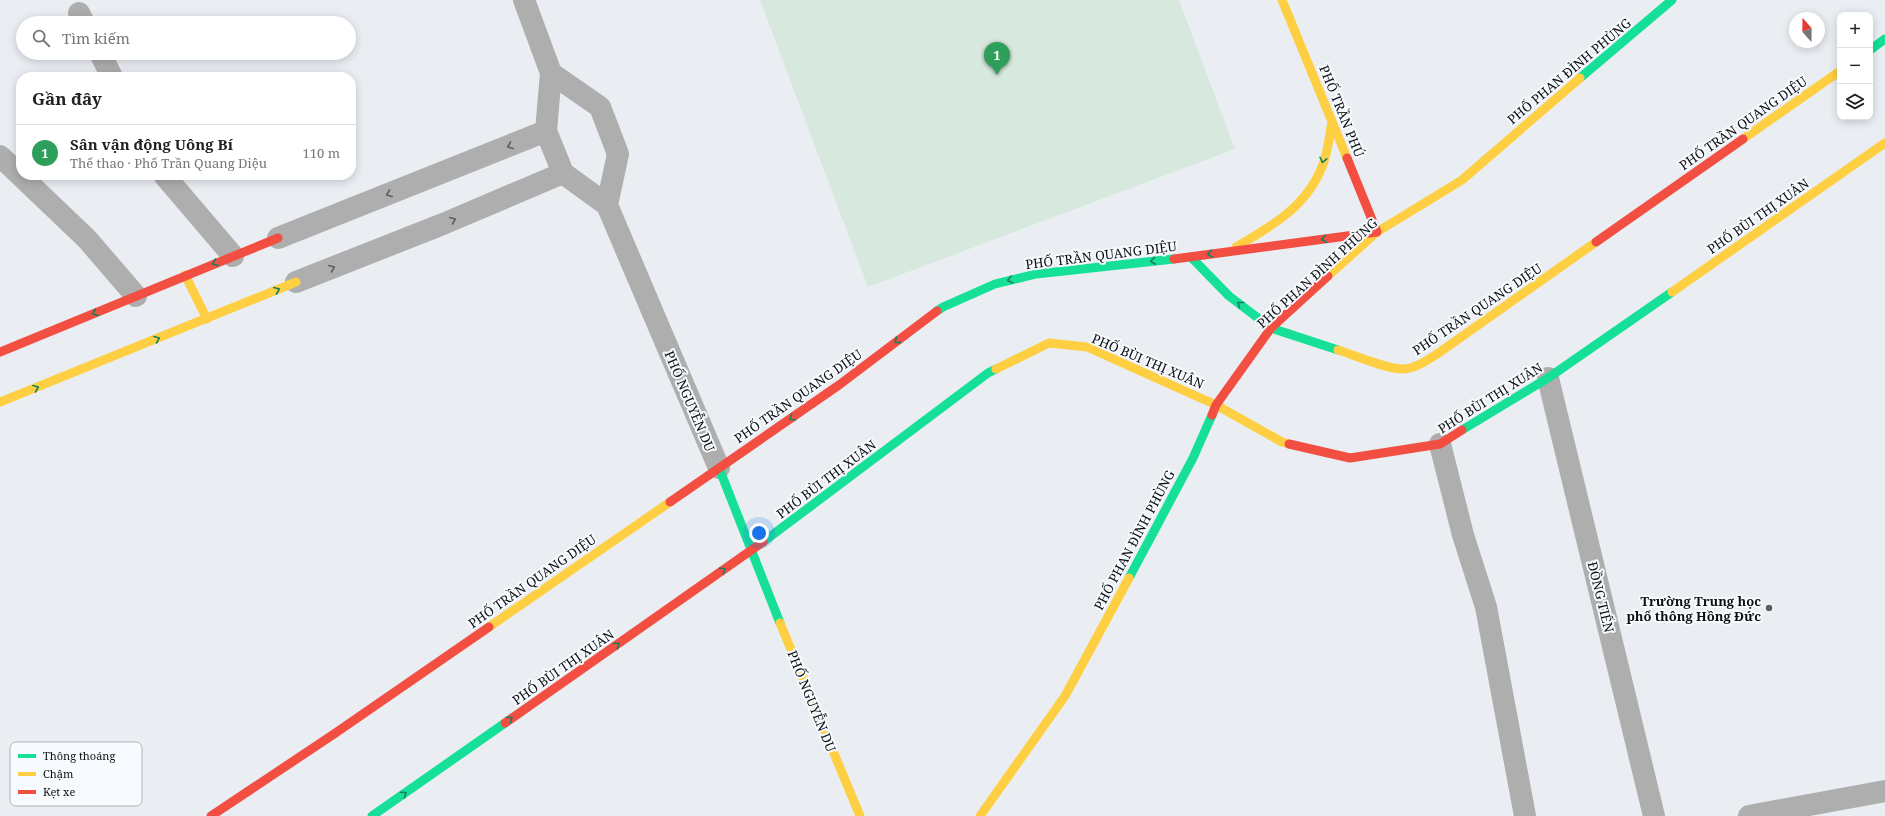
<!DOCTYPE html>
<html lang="vi">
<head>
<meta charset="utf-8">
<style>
	:root { --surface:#fff; --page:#f2f2f2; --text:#222; --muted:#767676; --line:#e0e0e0; --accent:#5a5d61 }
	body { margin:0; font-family:"Noto Serif",serif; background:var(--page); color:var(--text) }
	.controls { position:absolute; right:12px; top:12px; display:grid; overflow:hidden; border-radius:8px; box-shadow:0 2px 10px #0003 }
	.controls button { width:36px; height:36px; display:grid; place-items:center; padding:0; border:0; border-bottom:1px solid var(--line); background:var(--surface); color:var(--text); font:20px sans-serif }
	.compass { position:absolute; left:1789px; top:12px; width:36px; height:36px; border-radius:50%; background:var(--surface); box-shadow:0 2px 10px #0003; rotate:340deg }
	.you { position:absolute; left:759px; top:533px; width:14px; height:14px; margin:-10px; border:3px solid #fff; border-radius:50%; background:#1a73e8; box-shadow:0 0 0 6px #1a73e833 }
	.badge { display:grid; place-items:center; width:26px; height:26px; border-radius:50%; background:var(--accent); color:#fff; font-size:13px; font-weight:700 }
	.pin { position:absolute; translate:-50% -33px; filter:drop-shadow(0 1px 2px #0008) }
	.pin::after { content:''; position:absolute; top:21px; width:14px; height:12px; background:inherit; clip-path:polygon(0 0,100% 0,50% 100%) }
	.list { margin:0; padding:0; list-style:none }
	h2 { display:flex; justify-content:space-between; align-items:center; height:52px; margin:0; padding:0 16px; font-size:17px }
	h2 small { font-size:13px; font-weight:400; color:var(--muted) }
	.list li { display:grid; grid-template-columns:26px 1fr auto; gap:12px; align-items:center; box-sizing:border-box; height:56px; padding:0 16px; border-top:1px solid var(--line) }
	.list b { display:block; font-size:15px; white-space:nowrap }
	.list p { margin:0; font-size:13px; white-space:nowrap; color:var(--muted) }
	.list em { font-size:13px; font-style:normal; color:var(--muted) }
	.icon { flex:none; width:22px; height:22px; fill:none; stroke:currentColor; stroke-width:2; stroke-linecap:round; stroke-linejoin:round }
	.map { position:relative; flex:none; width:1885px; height:816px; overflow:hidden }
	.search { position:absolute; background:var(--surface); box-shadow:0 2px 10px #0003; left:16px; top:16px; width:340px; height:44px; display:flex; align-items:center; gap:10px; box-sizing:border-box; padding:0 14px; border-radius:22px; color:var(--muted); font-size:15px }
	.panel { position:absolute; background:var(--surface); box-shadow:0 2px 10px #0003; left:16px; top:72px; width:340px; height:108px; border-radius:16px }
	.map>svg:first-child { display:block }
</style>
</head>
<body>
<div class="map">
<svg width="1885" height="816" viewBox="0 0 1885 816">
	<rect width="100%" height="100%" fill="#eaeef3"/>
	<path fill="#d7e8de" d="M760 0H1179L1235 149 868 287Z"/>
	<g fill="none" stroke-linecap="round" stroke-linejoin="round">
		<path stroke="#afaeae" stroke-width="22" d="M524 0 551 73 546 131 563 173 607 205 719 468
			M79 13 84 23
			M100 53 112 77
			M551 73 600 107 618 154 607 205
			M0 156 87 239 136 296
			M164 175 233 256
			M278 238 546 131
			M296 282 443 224 563 173
			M1548 378 1654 816
			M1440 444 1463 535 1486 607 1525 816
			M1749 816 1885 791"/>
		<path stroke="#16e098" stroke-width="9" d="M1870 50 1885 39
			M1580 78 1672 0
			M1191 257 1229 296 1271 328 1338 350
			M937 311 943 307 995 284 1036 274 1174 259
			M1462 430 1548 378 1672 292
			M719 468 780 623
			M763 542 988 373 996 369
			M1129 578 1193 458 1212 415
			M372 816 505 723"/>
		<path stroke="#ffcf43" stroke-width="9" d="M1282 0 1347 158
			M1743 139 1840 71
			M1236 247C1272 226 1306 207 1322 167 1328 153 1329 137 1332 122
			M185 275 207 319
			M1328 276 1377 232 1462 180 1580 78
			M1672 292 1885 143
			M1338 350C1354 355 1389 370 1404 369 1417 368 1429 359 1440 352L1596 242
			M996 369 1049 343 1087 347 1216 405 1282 442 1289 444
			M0 402 296 282
			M780 623 860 816
			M489 627 670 502
			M980 816 1065 696 1129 578"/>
		<path stroke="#f24e42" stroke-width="9" d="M1347 158 1377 232
			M1596 242 1743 139
			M1174 259 1377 232
			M0 352 278 238
			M1212 415 1216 405 1271 328 1328 276
			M1289 444 1350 458 1440 444 1462 430
			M670 502 839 385 937 311
			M505 723 763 542
			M211 816 334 734 489 627"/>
	</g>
	<defs><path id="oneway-chevron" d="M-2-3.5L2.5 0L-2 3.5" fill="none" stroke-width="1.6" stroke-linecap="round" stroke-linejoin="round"/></defs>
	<g stroke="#5e5e60">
		<use href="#oneway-chevron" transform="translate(510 146) rotate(158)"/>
		<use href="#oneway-chevron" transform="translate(389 194) rotate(158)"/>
		<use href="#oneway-chevron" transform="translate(453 220) rotate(-23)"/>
		<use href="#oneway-chevron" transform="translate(332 268) rotate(-22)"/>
	</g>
	<g stroke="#12825c">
		<use href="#oneway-chevron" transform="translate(1323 160) rotate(103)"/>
		<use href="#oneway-chevron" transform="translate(1324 239) rotate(173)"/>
		<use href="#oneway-chevron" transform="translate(1210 254) rotate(172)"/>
		<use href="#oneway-chevron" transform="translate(1153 261) rotate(174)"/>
		<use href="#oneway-chevron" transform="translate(215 263) rotate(158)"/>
		<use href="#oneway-chevron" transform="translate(1010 280) rotate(166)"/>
		<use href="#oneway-chevron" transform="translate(277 290) rotate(-23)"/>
		<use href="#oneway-chevron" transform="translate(1240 304) rotate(-142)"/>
		<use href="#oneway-chevron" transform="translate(95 313) rotate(158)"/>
		<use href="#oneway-chevron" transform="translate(157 339) rotate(-22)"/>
		<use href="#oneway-chevron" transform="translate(897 341) rotate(143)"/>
		<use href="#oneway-chevron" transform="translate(36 388) rotate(-22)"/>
		<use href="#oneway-chevron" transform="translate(792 418) rotate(145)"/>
		<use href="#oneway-chevron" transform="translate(723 570) rotate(-35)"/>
		<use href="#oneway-chevron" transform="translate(617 645) rotate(-35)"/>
		<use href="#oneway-chevron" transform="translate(510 719) rotate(-35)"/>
		<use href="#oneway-chevron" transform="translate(404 794) rotate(-35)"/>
	</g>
	<circle fill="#5a5d61" stroke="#f7fafe" stroke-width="1.5" cx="1769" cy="608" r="4"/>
	<g text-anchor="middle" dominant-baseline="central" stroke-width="4" stroke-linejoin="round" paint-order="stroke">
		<g font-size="13" fill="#0d0f12" stroke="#f7fafe">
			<text transform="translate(1569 71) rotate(-40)">PHỐ PHAN ĐÌNH PHÙNG</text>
			<text transform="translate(1342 111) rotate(68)">PHỐ TRẦN PHÚ</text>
			<text transform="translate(1743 123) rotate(-35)">PHỐ TRẦN QUANG DIỆU</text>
			<text transform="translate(1758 216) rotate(-35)">PHỐ BÙI THỊ XUÂN</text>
			<text transform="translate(1101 255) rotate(-7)">PHỐ TRẦN QUANG DIỆU</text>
			<text transform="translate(1317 273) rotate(-42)">PHỐ PHAN ĐÌNH PHÙNG</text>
			<text transform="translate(1477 309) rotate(-34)">PHỐ TRẦN QUANG DIỆU</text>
			<text transform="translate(1148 361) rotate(23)">PHỐ BÙI THỊ XUÂN</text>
			<text transform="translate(798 396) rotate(-35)">PHỐ TRẦN QUANG DIỆU</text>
			<text transform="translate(1490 398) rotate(-32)">PHỐ BÙI THỊ XUÂN</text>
			<text transform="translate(690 401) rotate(67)">PHỐ NGUYỄN DU</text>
			<text transform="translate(826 479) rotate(-37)">PHỐ BÙI THỊ XUÂN</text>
			<text transform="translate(1134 540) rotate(-62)">PHỐ PHAN ĐÌNH PHÙNG</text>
			<text transform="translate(532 581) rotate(-35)">PHỐ TRẦN QUANG DIỆU</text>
			<text transform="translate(1601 597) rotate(76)">ĐỒNG TIẾN</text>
			<text transform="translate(563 667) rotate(-35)">PHỐ BÙI THỊ XUÂN</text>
			<text transform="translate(812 701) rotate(68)">PHỐ NGUYỄN DU</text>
		</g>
		<g font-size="13" font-weight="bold" fill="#0d0f12" stroke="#f7fafe" text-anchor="end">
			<text x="1761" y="601">Trường Trung học<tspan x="1761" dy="15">phổ thông Hồng Đức</tspan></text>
		</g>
	</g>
	<rect x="10" y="742" width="132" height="64" rx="6" fill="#f7fafe" stroke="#b1b4b7" stroke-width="1"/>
	<rect x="18" y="754" width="18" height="4" fill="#16e098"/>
	<rect x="18" y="772" width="18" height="4" fill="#ffcf43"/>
	<rect x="18" y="790" width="18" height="4" fill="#f24e42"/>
	<g font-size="11" fill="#0d0f12">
		<text x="43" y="760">Thông thoáng</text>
		<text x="43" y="778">Chậm</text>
		<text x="43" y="796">Kẹt xe</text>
	</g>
</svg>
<div class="controls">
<button>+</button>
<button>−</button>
<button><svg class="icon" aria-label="layers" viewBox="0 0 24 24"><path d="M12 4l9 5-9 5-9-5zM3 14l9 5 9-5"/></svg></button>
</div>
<svg class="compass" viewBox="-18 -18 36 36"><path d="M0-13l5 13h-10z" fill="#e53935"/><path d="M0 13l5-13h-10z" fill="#767676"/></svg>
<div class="you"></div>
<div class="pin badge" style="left:997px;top:75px;background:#2e9e5b">1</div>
<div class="search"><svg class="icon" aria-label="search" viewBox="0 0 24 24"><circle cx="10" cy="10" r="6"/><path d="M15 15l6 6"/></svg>Tìm kiếm</div>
<section class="panel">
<h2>Gần đây<small></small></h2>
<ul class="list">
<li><span class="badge" style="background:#2e9e5b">1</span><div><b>Sân vận động Uông Bí</b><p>Thể thao · Phố Trần Quang Diệu</p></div><em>110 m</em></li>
</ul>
</section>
</div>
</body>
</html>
